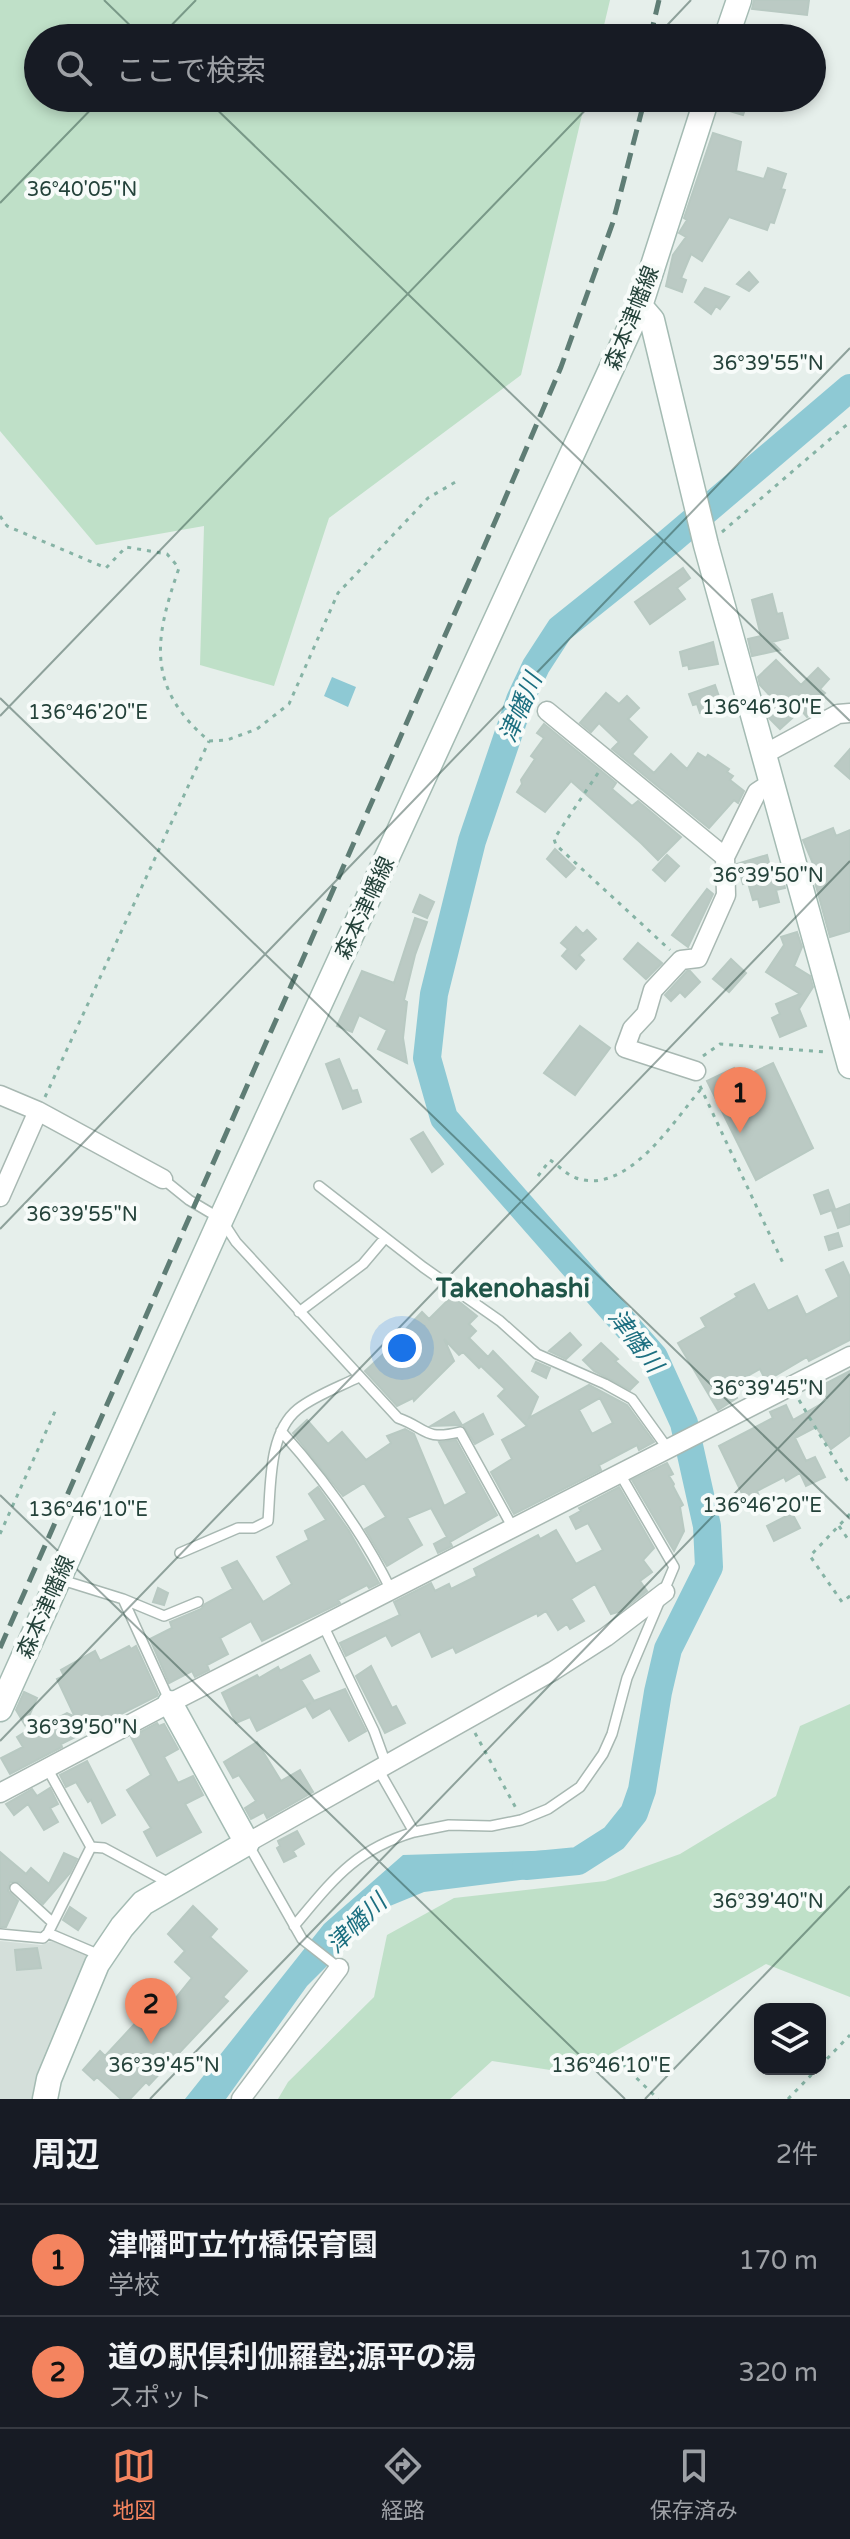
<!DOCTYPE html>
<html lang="ja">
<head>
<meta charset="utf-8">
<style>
	:root { --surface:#171b24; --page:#242831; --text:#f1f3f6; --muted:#9ea1a6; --line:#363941; --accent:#f4845f }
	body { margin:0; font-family:"Varela Round","Noto Sans JP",sans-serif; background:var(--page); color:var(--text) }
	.controls { position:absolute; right:24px; bottom:24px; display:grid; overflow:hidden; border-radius:16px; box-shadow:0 4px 12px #0003 }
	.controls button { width:72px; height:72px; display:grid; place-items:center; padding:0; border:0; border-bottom:2px solid var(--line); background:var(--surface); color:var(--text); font:40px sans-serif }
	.you { position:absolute; left:402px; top:1348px; width:28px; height:28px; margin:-20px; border:6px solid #fff; border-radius:50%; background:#1a73e8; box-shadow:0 0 0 12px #1a73e833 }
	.badge { display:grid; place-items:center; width:52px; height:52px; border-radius:50%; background:var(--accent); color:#111; font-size:26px; font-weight:700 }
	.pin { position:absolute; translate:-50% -66px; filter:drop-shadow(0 2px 4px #0008) }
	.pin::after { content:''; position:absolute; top:42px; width:28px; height:24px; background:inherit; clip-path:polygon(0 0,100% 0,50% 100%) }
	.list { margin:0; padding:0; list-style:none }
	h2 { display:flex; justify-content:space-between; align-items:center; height:104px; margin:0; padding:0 32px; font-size:34px }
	h2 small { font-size:26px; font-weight:400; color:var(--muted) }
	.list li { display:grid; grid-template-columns:52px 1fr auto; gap:24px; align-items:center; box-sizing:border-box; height:112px; padding:0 32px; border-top:2px solid var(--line) }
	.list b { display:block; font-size:30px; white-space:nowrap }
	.list p { margin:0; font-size:26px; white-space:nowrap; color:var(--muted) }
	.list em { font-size:26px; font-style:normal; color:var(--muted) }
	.icon { flex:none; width:44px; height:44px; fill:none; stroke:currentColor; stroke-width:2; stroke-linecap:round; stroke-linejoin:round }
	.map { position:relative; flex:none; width:850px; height:2099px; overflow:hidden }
	.search { position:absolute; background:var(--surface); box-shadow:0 4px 12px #0003; left:24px; right:24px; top:24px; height:88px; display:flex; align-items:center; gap:20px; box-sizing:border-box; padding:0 28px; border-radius:44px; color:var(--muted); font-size:30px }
	.sheet { height:328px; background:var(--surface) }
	nav { display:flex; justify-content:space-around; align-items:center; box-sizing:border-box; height:112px; border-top:2px solid var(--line); background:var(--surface); font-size:22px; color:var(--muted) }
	nav a { display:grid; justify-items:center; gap:4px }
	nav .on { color:var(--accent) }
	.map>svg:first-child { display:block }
</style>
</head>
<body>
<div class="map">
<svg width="850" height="2099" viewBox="0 0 850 2099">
	<rect width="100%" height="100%" fill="#e6efeb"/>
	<path fill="#d4dfda" d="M0 1941 41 1945 52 1941 89 1956 33 2099H0Z"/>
	<path fill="#bfe0c8" d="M0 0H610L601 38H38V98H586L521 375 329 518 274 686 200 665 204 526 96 545 0 431Z
		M850 1704V1997L766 1964 576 2074 492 2061 450 2099H278L288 2082 374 1997 387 1935 454 1898 605 1881 680 1854 776 1796 800 1726Z"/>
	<path fill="#8ec9d4" d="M332 677 356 687 348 707 324 696Z
		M563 1850 561 1875 424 1892 385 1908 307 1986 226 2099H185L324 1924 403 1855Z"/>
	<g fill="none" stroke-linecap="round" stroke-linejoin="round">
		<path stroke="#8ec9d4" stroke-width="28" d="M526 1866 578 1861 614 1838 634 1813 642 1790 658 1692 668 1649 709 1567 707 1526 684 1423 654 1357 444 1118 427 1058 434 994 472 841 520 700 536 666 560 629 670 541 850 388"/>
	</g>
	<path fill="#bbcac4" stroke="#b8c9c2" stroke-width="2" fill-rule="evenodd" d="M754 0H809L807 15 752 9Z
		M727 98H749L743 115 723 109Z
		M713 133 741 142 736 171 764 179 768 168 786 174 781 189 785 190 774 223 770 222 767 230 729 217 702 261 691 254 681 278 686 280 682 292 666 286 673 255 686 237 679 233 687 220 684 218Z
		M749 272 758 282 749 291 737 284Z
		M705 288 729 297 720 309 716 306 711 314 695 302Z
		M683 568 690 578 677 588 685 599 650 624 635 602Z
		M772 594 777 614 782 613 788 638 772 642 780 650 752 656 748 639 761 636 752 600Z
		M713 642 718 664 689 669 688 665 683 666 680 652Z
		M776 660 801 685 818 668 829 679 820 689 825 693 813 704 819 710 807 717 801 710 780 729 769 718 766 706 773 699 760 685 758 677Z
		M715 685 722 705 700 713 697 704 693 705 689 694Z
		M606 693 619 704 627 696 639 708 628 719 647 737 632 754 654 773 671 754 687 769 698 753 706 758 708 755 729 769 727 772 733 776 730 780 744 791 738 803 734 800 709 828 612 749 619 742 599 723 591 732 580 723Z
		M544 724 616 783 612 789 632 806 638 801 681 837 658 860 641 843 571 781 545 812 517 792 522 784 521 780 535 759 531 756 544 738 537 733Z
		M850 749V779L835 766Z
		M833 828 836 836 850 830V931L830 937 813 875 817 873 803 840Z
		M555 849 575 868 566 877 547 859Z
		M667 855 679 866 665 881 653 870Z
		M767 855 773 878 782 875 785 888 776 890 779 902 760 907 758 899 753 900 748 883 743 884 737 864Z
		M707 889 713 894 688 947 672 935Z
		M420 895 434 902 427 918 413 912Z
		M415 918 427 922 415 955 404 1000 407 1002 403 1038 407 1063 378 1049 387 1030 359 1015 352 1032 337 1026 362 971 394 983Z
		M576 927 583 934 587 930 596 939 579 955 584 960 576 969 562 956 568 949 561 943Z
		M797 932 802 947 794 966 810 976 813 987 799 1009 806 1026 780 1037 772 1018 780 1014 776 1004 800 994 766 972 784 945 781 937Z
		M638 943 662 963 646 979 624 959Z
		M731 959 746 973 729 992 713 979Z
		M687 971H690L700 982 685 997 680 992 671 1001 665 995Z
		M580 1026 610 1048 575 1095 544 1073Z
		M339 1059 352 1091 357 1090 361 1102 343 1109 326 1064Z
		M773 1063 813 1148 756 1180 707 1081 734 1068 739 1079Z
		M423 1132 443 1164 432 1172 411 1139Z
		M828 1190 835 1209 821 1214 814 1195Z
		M850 1204V1224L838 1228 832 1211Z
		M838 1233 842 1246 829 1250 825 1237Z
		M843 1262 850 1277V1340L809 1361 807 1357 766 1381 760 1369 730 1386 737 1398 718 1410 678 1343 706 1327 701 1318 737 1297 735 1294 754 1284 768 1311 797 1296 806 1315 839 1297 826 1270Z
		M452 1296 477 1316 469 1324 476 1331 469 1338 488 1357 493 1351 538 1397 529 1418 589 1385 627 1405 654 1442 639 1450 637 1445 599 1465 601 1470 514 1514 491 1472 512 1459 502 1440 527 1426 498 1396 505 1389 481 1366 479 1368 463 1352 459 1355 444 1339 454 1361 414 1401 413 1398 397 1406 365 1371 405 1334 403 1332 422 1312 429 1319ZM600 1398 613 1423 592 1434 579 1410Z
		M570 1333 581 1345 566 1359 549 1351Z
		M601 1343 618 1359 615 1361 638 1382 630 1390 594 1371 583 1360Z
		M536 1362 550 1368 546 1378 532 1371Z
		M850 1371V1435L831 1449 816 1427 795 1438 806 1461 815 1457 825 1477 806 1486 800 1473 786 1481 784 1477 757 1491 759 1496 746 1502 719 1446 773 1418 770 1412 786 1405 793 1420 828 1400 821 1386Z
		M454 1412 462 1425 431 1426Z
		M483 1414 493 1434 475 1444 463 1425Z
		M307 1420 328 1444 342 1432 366 1460 391 1443 387 1436 405 1429 414 1434 444 1506 467 1493 439 1442 456 1440 497 1515 450 1542 452 1546 438 1553 434 1544 447 1537 431 1508 407 1518 422 1545 387 1566 365 1529 386 1517 364 1483 343 1496 293 1433Z
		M667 1463 673 1474 669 1476 674 1484 673 1486 683 1505 680 1507 684 1531 674 1551 632 1480Z
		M318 1487 349 1531 379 1583 369 1588 367 1585 338 1600 340 1603 262 1641 251 1621 220 1638 228 1654 207 1665 209 1670 195 1677 192 1671 169 1683 150 1639 172 1628 170 1622 201 1609 205 1604 233 1589 222 1568 237 1561 263 1602 292 1584 277 1557 309 1540 305 1531 326 1520 309 1494Z
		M619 1487 654 1548 643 1560 652 1572 640 1581 647 1591 621 1611 611 1614 595 1584 571 1599 584 1621 570 1629 567 1624 558 1630 546 1611 538 1616 537 1613 456 1653 453 1647 432 1657 420 1631 392 1646 386 1635 346 1656 340 1643 400 1615 394 1602 431 1583 435 1591 449 1584 451 1589 477 1576 474 1569 538 1535 540 1539 556 1530 576 1564 603 1550 588 1523 576 1529 570 1517 581 1511 579 1508Z
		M792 1513 800 1528 774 1541 767 1526Z
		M158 1588 168 1593 164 1605 153 1602Z
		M129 1646 131 1649 136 1646 158 1694 157 1696 61 1744 62 1747 10 1774 1 1758 23 1747 17 1737 46 1719 48 1723 67 1713 75 1717 57 1679 64 1676 61 1670 95 1651 100 1661Z
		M310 1655 319 1671 301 1680 314 1701 345 1689 366 1731 349 1741 330 1708 313 1718 306 1706 311 1703 257 1731 250 1717 236 1723 222 1693 257 1675 259 1678 278 1667 280 1671Z
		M371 1666 392 1708 396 1706 405 1723 385 1733 356 1676Z
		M24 1692 37 1698 25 1725 16 1710Z
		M157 1723 159 1726 164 1724 178 1749 164 1757 178 1783 193 1776 203 1795 185 1804 201 1832 157 1856 144 1832 151 1828 127 1790 151 1775 131 1737Z
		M257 1742 281 1781 300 1770 313 1792 267 1818 264 1812 251 1819 245 1808 256 1801 239 1775 233 1778 224 1762Z
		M87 1761 115 1815 102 1823 91 1800 88 1802 76 1782 66 1787 60 1775Z
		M50 1788 58 1804 50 1808 58 1822 44 1830 28 1804 14 1815 6 1804 32 1789 37 1796Z
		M297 1831 304 1844 293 1851 296 1856 284 1862 277 1848 280 1846 278 1841Z
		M0 1852 26 1874 31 1868 49 1884 64 1853 77 1859 70 1873 43 1904 19 1882H10L8 1891 18 1901 6 1927H0Z
		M193 1906 217 1929 210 1937 247 1971 223 1997 228 2001 149 2085 146 2082 130 2099H121L97 2077 94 2080 83 2070 100 2051 105 2056 153 2004 163 2014 192 1978 175 1962 185 1951 168 1934Z
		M70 1907 86 1918 78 1930 63 1920Z
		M37 1948 41 1968 17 1970 15 1950Z"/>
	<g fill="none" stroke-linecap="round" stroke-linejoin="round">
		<g stroke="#a8b8b2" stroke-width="12">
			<path id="lane" d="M163 1179 189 1200 221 1219 236 1242 398 1418C427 1428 423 1441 460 1432L513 1528
				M319 1186 423 1267 500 1321 537 1354 605 1384 632 1399 668 1449
				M299 1312 363 1264 385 1238
				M281 1431C325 1480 362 1531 391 1590
				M180 1553 238 1528H254L268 1521C271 1486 268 1433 298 1409 314 1396 339 1387 359 1377
				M62 1580 123 1599 170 1702
				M123 1599 164 1616 198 1602
				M323 1625 374 1731 386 1764
				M47 1768 91 1847
				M414 1832 449 1825 491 1826 521 1820 548 1809 580 1787 603 1754 612 1734 627 1678 674 1567 620 1474
				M248 1844 302 1939 339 1968
				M15 1888 53 1923
				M294 1926C333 1880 354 1850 414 1832L378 1769
				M48 1933 91 1847 104 1848 171 1884
				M0 1934 43 1938 48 1933 102 1956"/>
		</g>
		<g stroke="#a8b8b2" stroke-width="21">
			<path id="street" d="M547 711 725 857
				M762 752 772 750 838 714 850 713
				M696 1071 625 1048 632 1029 646 1014 653 990 681 960 698 958 726 895 725 857 757 792 771 783
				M0 1095 38 1111 163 1179
				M0 1197 38 1111
				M0 1793 170 1703 850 1356
				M247 1843 553 1671 606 1637 665 1592
				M241 2099 339 1968"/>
		</g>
		<g stroke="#a4bbb3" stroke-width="27">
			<path id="secondary" d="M726 38 739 0
				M640 306 652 320 706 545 850 1066
				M0 1709 221 1219 640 306 707 98
				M45 2099 49 2079 97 1964 122 1927 143 1903 247 1843 170 1703"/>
		</g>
		<path stroke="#86b3a5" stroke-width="3" stroke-dasharray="4 6" stroke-linecap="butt" d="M0 516 7 526 106 568 126 547 167 554 179 568C154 640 146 687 209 741L227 740 257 729 289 704 338 593 428 498 459 480
			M722 532 850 422
			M598 773 554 839 556 845 670 950
			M703 1056 720 1044 827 1052
			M700 1086 783 1263
			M45 1097 209 741
			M538 1176 550 1160C558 1165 567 1175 576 1178 627 1196 673 1122 701 1089
			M799 1400 850 1485
			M850 1514 810 1556 842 1602 850 1596
			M839 1526 850 1542
			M0 1534 57 1407
			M475 1733 517 1810
			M615 2057 658 2099
			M820 2066 850 2035
			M788 2099 817 2069"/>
		<use href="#lane" stroke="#fff" stroke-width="9"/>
		<use href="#street" stroke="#fff" stroke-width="18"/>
		<use href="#secondary" stroke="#fff" stroke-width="24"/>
		<path stroke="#5f7d75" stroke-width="5" stroke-dasharray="16 8" stroke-linecap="butt" d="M650 38 659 0
			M0 1648 501 508 561 367 613 222 645 98"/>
	</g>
	<path fill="none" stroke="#24423a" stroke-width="2" stroke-opacity="0.45" d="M104 0 143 38M159 38 196 0M655 38 691 0M205 98 850 721M0 203 102 98M0 698 850 1519M0 716 597 98M0 1229 850 348M0 1495 625 2099M0 1741 850 861M150 2099 850 1374M645 2099 850 1886"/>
	<g text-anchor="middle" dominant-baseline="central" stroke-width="8" stroke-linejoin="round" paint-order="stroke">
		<g font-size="22" fill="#24423a" stroke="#f7fbf9">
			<text transform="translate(632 318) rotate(-68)">森本津幡線</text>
			<text transform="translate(365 908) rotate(-65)">森本津幡線</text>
			<text transform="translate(46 1607) rotate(-66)">森本津幡線</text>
		</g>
		<g font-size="24" font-style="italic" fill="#1c6f80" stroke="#f7fbf9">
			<text transform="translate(521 708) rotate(-67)">津幡川</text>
			<text transform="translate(635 1341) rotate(53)">津幡川</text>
			<text transform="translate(357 1924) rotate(-44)">津幡川</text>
		</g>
		<g font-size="26" font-weight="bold" fill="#1f5548" stroke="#f7fbf9">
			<text x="513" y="1288">Takenohashi</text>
		</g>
	</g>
	<g font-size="20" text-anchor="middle" fill="#24423a" stroke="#f7fbf9" stroke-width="8" stroke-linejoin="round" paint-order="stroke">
		<text x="82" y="196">36°40'05"N</text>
		<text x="768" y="370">36°39'55"N</text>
		<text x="762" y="714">136°46'30"E</text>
		<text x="88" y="719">136°46'20"E</text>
		<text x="768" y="882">36°39'50"N</text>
		<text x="82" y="1221">36°39'55"N</text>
		<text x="768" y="1395">36°39'45"N</text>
		<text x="762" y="1512">136°46'20"E</text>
		<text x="88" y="1516">136°46'10"E</text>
		<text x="82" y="1734">36°39'50"N</text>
		<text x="768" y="1908">36°39'40"N</text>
		<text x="164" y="2072">36°39'45"N</text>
		<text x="611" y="2072">136°46'10"E</text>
	</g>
</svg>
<div class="controls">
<button><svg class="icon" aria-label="layers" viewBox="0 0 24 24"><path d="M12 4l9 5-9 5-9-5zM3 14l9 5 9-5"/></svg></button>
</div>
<div class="you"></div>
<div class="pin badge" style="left:740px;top:1133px">1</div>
<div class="pin badge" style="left:151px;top:2044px">2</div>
<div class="search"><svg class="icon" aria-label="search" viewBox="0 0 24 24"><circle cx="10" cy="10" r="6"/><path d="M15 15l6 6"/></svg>ここで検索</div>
</div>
<section class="sheet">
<h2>周辺<small>2件</small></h2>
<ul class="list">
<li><span class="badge">1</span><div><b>津幡町立竹橋保育園</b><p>学校</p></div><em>170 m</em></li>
<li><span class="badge">2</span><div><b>道の駅倶利伽羅塾;源平の湯</b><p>スポット</p></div><em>320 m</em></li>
</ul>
</section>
<nav>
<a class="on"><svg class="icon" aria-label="map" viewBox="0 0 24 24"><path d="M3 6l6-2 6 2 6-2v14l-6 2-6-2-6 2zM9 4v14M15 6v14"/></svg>地図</a>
<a><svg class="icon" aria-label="directions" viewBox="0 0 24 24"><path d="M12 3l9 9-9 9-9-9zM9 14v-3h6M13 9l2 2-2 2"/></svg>経路</a>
<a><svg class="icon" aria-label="saved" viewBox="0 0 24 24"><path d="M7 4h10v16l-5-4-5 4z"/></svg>保存済み</a>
</nav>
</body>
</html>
